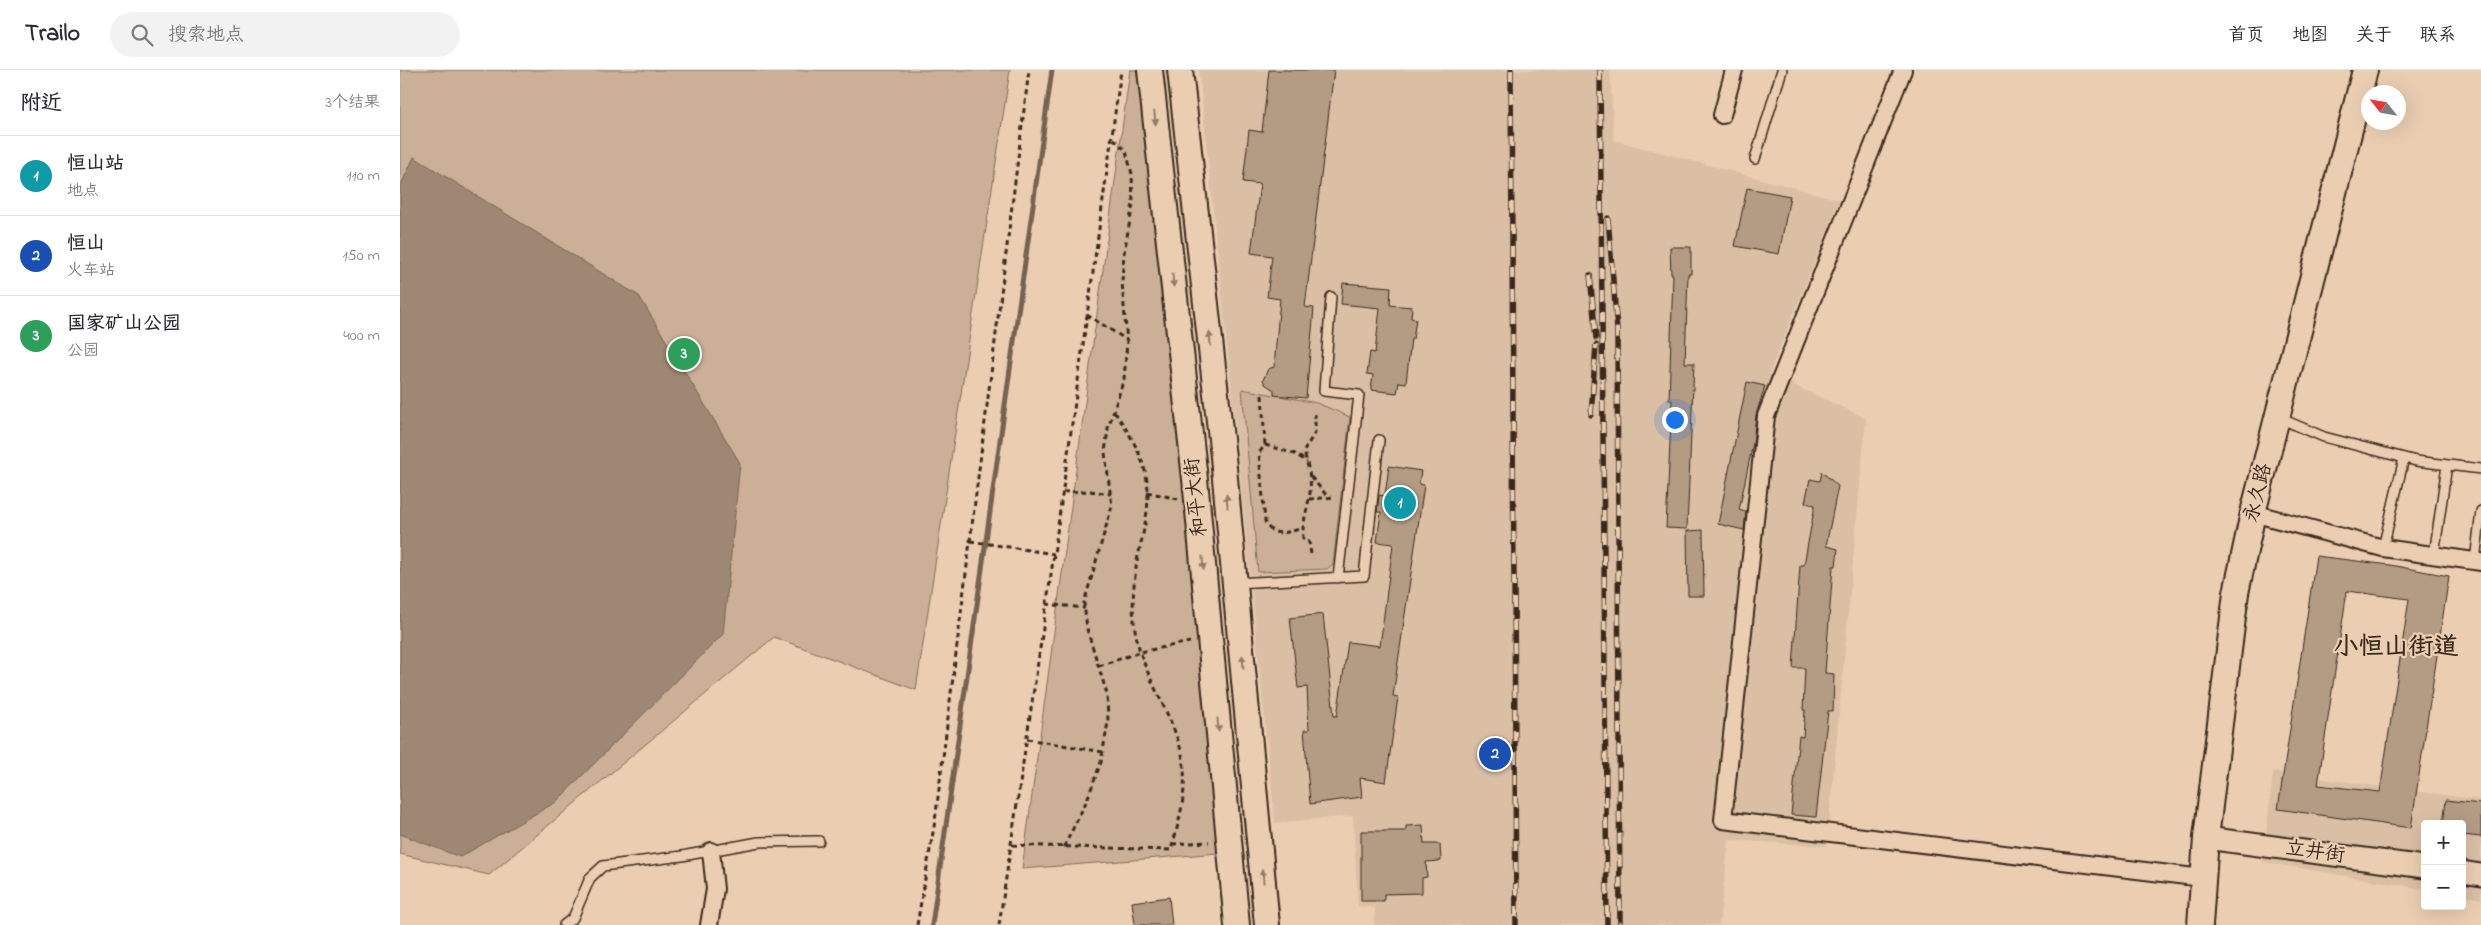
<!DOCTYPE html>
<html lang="zh">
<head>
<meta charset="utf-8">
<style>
	:root { --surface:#fff; --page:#f2f2f3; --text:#2b2b33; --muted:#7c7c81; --line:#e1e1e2; --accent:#d1495b }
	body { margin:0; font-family:"Indie Flower","LXGW WenKai TC",sans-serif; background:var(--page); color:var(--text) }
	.controls { position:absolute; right:15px; bottom:15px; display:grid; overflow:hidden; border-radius:5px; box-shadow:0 5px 20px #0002 }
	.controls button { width:45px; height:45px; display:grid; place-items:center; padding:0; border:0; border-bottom:1px solid var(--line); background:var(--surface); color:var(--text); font:25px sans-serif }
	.compass { position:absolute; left:1961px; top:15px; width:45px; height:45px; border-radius:50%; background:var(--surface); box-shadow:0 5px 20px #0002; rotate:301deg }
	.you { position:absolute; left:1274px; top:349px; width:18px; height:18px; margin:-12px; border:4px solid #fff; border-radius:50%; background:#1a73e8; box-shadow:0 0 0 8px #1a73e833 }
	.badge { display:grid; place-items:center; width:32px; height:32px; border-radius:50%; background:var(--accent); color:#fff; font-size:16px; font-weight:700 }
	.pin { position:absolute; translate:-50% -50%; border:2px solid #fff; box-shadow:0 1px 5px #0006 }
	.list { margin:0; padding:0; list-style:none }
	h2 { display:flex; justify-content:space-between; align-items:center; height:65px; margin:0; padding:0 20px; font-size:21px }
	h2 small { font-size:16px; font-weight:400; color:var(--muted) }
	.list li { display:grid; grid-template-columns:32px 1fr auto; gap:15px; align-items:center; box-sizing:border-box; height:80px; padding:0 20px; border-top:1px solid var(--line) }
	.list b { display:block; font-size:19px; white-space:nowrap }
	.list p { margin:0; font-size:16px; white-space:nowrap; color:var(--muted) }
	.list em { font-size:16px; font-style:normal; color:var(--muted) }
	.icon { flex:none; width:28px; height:28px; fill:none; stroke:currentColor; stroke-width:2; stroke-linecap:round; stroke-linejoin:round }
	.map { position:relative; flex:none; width:2081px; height:855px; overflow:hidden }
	header { display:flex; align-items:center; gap:30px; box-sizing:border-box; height:70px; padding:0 25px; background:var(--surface); border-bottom:1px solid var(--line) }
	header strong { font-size:24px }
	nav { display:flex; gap:28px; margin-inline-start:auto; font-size:18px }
	.search { width:350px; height:45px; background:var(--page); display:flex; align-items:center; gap:12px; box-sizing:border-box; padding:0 18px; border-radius:28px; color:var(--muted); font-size:19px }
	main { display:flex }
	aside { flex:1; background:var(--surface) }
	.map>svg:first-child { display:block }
</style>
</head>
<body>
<header>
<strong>Trailo</strong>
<div class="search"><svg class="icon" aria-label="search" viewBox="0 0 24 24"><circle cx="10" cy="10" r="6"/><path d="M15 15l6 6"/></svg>搜索地点</div>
<nav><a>首页</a><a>地图</a><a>关于</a><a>联系</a></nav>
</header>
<main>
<aside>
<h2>附近<small>3个结果</small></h2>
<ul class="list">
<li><span class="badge" style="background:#0f9aa8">1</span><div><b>恒山站</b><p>地点</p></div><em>110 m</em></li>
<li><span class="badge" style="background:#1a4fb4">2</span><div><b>恒山</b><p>火车站</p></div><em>150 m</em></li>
<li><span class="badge" style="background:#2e9e5b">3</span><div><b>国家矿山公园</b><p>公园</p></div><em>400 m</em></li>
</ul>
</aside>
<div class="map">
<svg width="2081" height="855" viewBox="0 0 2081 855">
	<rect width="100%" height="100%" fill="#ebceb2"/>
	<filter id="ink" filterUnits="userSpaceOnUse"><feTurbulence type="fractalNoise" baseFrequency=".02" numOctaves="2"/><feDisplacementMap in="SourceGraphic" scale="10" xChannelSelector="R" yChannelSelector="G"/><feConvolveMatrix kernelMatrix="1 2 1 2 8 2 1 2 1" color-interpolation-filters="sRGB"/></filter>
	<g filter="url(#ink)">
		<path fill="#dabfa4" d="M799 0H1210L1214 70 1440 130 1369 304 1466 348 1427 776 1329 770 1319 855H974L975 838 958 836 953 746 875 753Z
			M1873 702 2081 730V829L2062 825V754H2025V819L1863 792Z"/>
		<path fill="#cbb097" stroke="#836d5a" d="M0 0H610L516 620 374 567 89 805 0 784Z
			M730 0H743L819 783 622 799Z
			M842 319 917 333 950 347 933 494 927 499 858 502Z"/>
		<path fill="#9f8873" stroke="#776251" d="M14 87 239 226 340 393 323 564 156 732 60 787 0 764V117Z"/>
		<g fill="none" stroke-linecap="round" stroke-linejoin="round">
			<path stroke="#776251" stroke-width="5" d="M532 855 652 0"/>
		</g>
		<path fill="#b49b84" stroke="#3b2a1e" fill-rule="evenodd" d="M869 0H934L905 237 914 238 906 328 874 325V320L865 314 863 310 868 299 874 297 880 229 867 227 872 186 851 183 860 114 843 112 849 60 862 62Z
			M1347 118 1390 126 1379 184 1335 176Z
			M1270 177H1291V204H1288L1285 293H1294L1287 459 1266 458 1272 330H1269L1273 204H1271Z
			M943 213 991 217 990 235 1012 237 1011 248 1016 249 1013 269H1011L1006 313 999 312 997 323 971 320 973 305 967 304 970 282 975 283 980 238 941 234Z
			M1347 312 1365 316 1356 345 1353 373 1339 440 1346 442 1344 460 1318 454Z
			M989 396 1021 401 1019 414 1024 415 993 626 998 627 986 712 960 708 962 727 910 734 904 660H909L907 617 898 618 890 548 923 544 934 646H937L948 572 980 576 993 474 977 472 981 442H977L979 425 985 426Z
			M1422 402 1438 416 1426 476 1438 479 1436 496H1433L1425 603 1434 604 1433 641H1428L1416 747 1391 745 1399 666 1403 667 1405 640H1403L1405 598H1393L1400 495H1404L1415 435 1405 433 1410 409 1420 411Z
			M1303 460 1304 526H1288L1287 461Z
			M1916 486 1990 495 2049 506 2011 758 1878 739ZM1947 521 2009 529 1980 722 1918 715Z
			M2046 730 2081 734V767L2062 765V754H2043Z
			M1023 755 1024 774H1040L1041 791 1026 792 1027 807 1022 808V823L984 824V831H961V761H1006V756Z
			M769 827 772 855H735L732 832Z"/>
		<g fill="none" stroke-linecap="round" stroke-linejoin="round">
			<g stroke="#3b2a1e" stroke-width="12">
				<path id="service" d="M1355 89 1382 0
					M931 227 924 321 959 325 938 508
					M1879 348 1924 367 2016 391 2081 399
					M1983 478 2004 388
					M2034 485 2047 395
					M2075 491 2081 441
					M835 513 964 506 979 370
					M164 855 173 848 190 808 203 796 282 786 359 772 419 771"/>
			</g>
			<g stroke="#3b2a1e" stroke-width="20">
				<path id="minor" d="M1503 0 1366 346 1323 750 1803 808
					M1322 45 1334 0
					M1853 443 1983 478 2081 492
					M309 855 315 819 311 781"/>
			</g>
			<g stroke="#3b2a1e" stroke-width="25">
				<path id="tertiary" d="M1806 768 2025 797
					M2062 802 2081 805"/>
			</g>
			<g stroke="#3b2a1e" stroke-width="28">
				<path id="secondary" d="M750 0 795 409 837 855
					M780 0 823 387 867 855
					M1800 855 1806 768 1836 523 1853 443 1965 0"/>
			</g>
			<path stroke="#3b2a1e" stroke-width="3" stroke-dasharray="5 4" stroke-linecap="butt" d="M687 245 727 270
				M862 325 865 375 859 383 865 451C871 469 889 462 903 458
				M865 375 895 384 907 392
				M911 407 928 427
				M663 422 690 421 711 424
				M747 422 778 429
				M909 429 936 427
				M570 471 654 484
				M911 484 909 472 903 468C902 453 907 442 909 428 913 412 908 398 904 381L915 362V344
				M646 534 685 538
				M699 596 740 582 790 572
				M627 669 703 682
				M772 774 809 772
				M612 775 771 780C779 752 786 727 784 698 781 657 746 612 737 570 731 544 733 516 737 491 743 462 753 431 745 401 739 378 727 360 714 341
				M664 777 687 730 701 692 708 652 707 624 687 559 684 533 712 436 705 383 708 358 724 309 727 272 722 212 724 183 733 134 732 104 726 81 712 67
				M517 855 535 751 629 0
				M599 855 654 484 721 0"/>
			<use href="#service" stroke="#ebceb2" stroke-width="9"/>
			<use href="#minor" stroke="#ebceb2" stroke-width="16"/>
			<use href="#tertiary" stroke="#ebceb2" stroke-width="21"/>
			<use href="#secondary" stroke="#ebceb2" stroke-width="24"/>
			<g stroke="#3b2a1e" stroke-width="5.5">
				<path id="rail" d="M1111 0 1116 855
					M1200 0 1207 855
					M1208 148 1217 260 1220 855
					M1190 205 1196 268
					M1191 345 1196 275"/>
			</g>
			<use href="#rail" stroke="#ebceb2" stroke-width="4" stroke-dasharray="11" stroke-linecap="butt"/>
		</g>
		<defs><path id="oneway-solid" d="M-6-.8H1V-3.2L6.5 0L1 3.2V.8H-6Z" transform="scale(1.25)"/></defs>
		<g fill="#937c68">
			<use href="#oneway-solid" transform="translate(755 48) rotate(84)"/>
			<use href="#oneway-solid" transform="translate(773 210) rotate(84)"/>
			<use href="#oneway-solid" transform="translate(810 269) rotate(-96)"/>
			<use href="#oneway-solid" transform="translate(827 431) rotate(-95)"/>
			<use href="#oneway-solid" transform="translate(803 493) rotate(85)"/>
			<use href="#oneway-solid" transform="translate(843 592) rotate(-95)"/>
			<use href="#oneway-solid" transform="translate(818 655) rotate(85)"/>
			<use href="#oneway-solid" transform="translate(863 806) rotate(-95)"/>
		</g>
	</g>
	<g text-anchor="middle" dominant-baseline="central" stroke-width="4.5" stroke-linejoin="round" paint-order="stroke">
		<g font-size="20" fill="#3b2a1e" stroke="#ebceb2">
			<text transform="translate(1859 423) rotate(-76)">永久路</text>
			<text transform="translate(797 427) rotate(-96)">和平大街</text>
			<text transform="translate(1915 783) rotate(8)">立井街</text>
		</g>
		<g font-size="25" font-weight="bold" fill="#3b2a1e" stroke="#ebceb2">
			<text x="1996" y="578">小恒山街道</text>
		</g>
	</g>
</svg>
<div class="controls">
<button>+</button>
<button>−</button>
</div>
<svg class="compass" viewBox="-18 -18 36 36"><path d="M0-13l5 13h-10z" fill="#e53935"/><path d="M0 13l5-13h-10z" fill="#7c7c81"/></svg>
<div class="you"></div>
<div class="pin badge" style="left:1000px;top:433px;background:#0f9aa8">1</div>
<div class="pin badge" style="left:1095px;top:684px;background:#1a4fb4">2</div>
<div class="pin badge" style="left:284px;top:284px;background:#2e9e5b">3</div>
</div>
</main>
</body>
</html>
